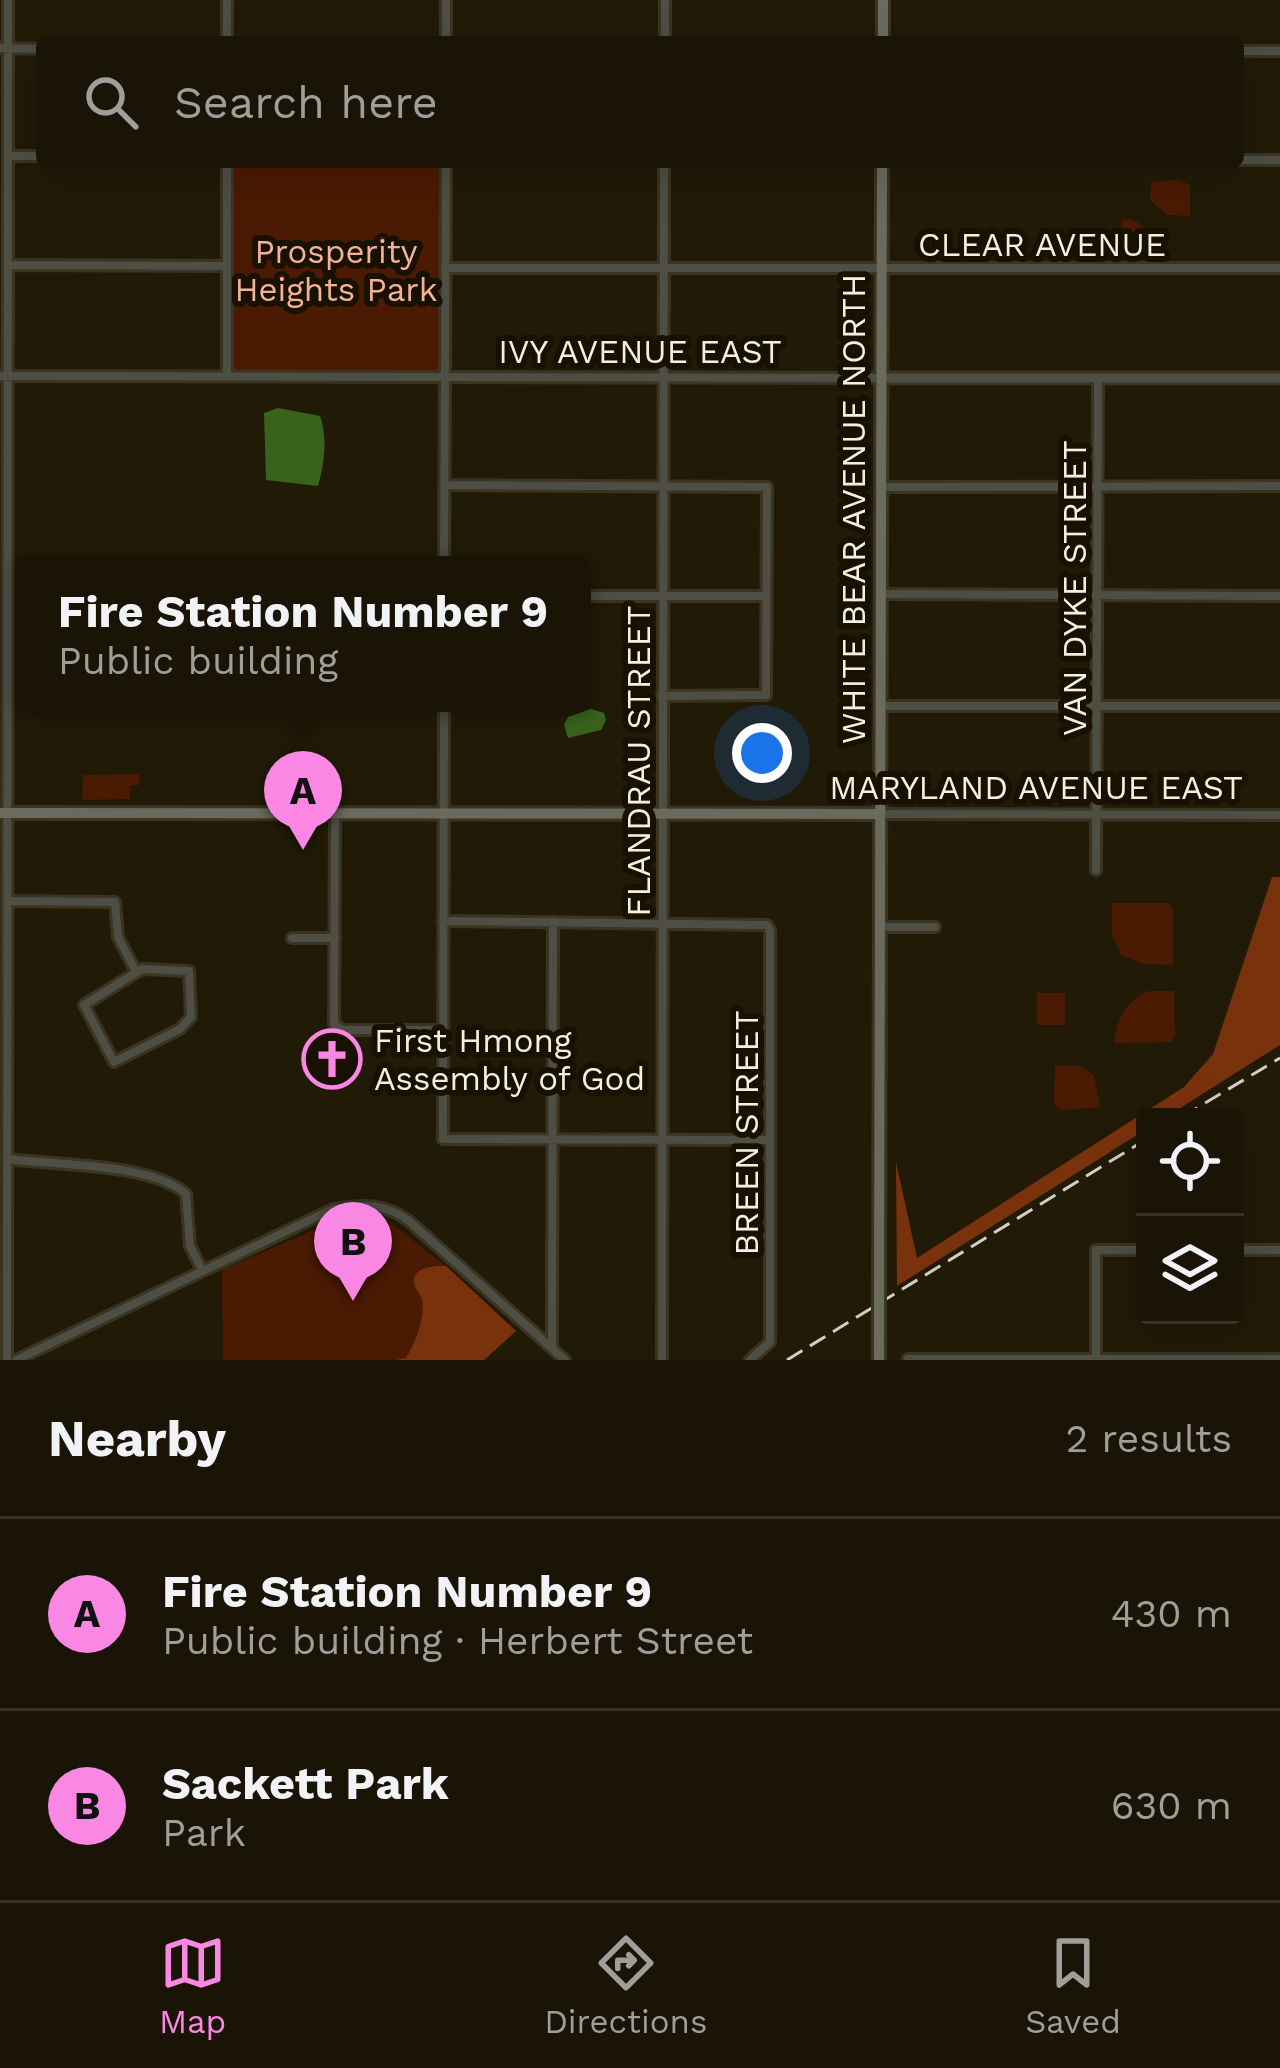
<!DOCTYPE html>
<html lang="en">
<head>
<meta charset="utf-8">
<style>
	:root { --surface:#191405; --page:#262113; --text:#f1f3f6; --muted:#9f9e9a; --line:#373327; --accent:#fb87e5 }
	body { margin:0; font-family:"Work Sans",sans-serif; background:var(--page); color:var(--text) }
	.controls { position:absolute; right:36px; bottom:36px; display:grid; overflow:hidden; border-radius:12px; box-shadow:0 12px 48px #0002 }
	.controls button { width:108px; height:108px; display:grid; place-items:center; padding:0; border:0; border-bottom:3px solid var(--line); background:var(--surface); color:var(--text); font:60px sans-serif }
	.you { position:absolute; left:762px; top:753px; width:42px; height:42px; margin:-30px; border:9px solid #fff; border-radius:50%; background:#1a73e8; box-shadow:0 0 0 18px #1a73e833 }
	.badge { display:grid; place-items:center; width:78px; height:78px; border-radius:50%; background:var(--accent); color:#111; font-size:39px; font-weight:700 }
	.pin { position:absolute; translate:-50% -99px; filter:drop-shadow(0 3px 6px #0008) }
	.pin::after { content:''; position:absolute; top:63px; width:42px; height:36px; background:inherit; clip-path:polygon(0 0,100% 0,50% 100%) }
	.popup { position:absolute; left:15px; top:556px; width:576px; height:156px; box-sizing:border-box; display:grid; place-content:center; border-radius:12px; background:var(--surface); filter:drop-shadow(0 3px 9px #0005); font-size:39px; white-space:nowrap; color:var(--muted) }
	.popup b { font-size:45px; color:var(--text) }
	.popup::after { content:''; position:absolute; left:50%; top:100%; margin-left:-24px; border:24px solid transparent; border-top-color:var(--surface) }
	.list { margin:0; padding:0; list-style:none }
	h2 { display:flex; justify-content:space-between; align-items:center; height:156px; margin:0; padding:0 48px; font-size:51px }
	h2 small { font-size:39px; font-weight:400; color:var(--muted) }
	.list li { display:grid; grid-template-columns:78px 1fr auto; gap:36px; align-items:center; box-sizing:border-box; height:192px; padding:0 48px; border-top:3px solid var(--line) }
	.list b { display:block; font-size:45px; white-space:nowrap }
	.list p { margin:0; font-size:39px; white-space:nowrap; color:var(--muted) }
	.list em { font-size:39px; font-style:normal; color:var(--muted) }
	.icon { flex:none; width:66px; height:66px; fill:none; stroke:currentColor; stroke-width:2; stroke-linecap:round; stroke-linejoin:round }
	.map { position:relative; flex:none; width:1280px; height:1360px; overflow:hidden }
	.search { position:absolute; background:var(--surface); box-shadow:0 12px 48px #0002; left:36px; right:36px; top:36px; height:132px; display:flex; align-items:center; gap:30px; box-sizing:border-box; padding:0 42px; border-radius:12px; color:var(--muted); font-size:45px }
	.sheet { height:540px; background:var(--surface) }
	nav { display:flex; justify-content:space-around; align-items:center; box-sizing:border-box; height:168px; border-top:3px solid var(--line); background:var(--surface); font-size:33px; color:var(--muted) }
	nav a { display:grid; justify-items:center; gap:6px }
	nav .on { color:var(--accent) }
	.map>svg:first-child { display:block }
</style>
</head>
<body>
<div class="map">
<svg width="1280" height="1360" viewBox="0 0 1280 1360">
	<rect width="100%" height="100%" fill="#211a07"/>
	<path fill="#4b1a02" d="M227 162 446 163 445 377 227 376Z
		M1180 180 1190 185V216L1167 215 1150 200 1151 181Z
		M1121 219C1143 219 1150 232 1151 252H1123Z
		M139 774V785L130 786V799L82 800 83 775Z
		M1112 903H1167L1173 908V965L1144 964 1121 955 1112 935Z
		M1149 991H1174L1175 1036 1171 1042 1114 1043C1119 1015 1124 1003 1149 991Z
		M1037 993H1065V1025H1037Z
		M1055 1066H1080L1094 1075 1100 1107 1061 1110 1054 1104Z
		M341 1218 390 1222 452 1271 516 1331 484 1360H223L222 1270Z"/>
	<path fill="#7a320c" d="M1272 877H1280V1045L1166 1117H1145V1130L897 1286 896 1162 917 1258 1184 1087 1213 1054Z
		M446 1266 516 1331 484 1360H396L406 1358C416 1341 425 1320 422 1300 421 1294 414 1289 414 1282 413 1266 436 1266 446 1266Z"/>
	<path fill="#39631c" d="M278 408 320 416C328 437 324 465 318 486L266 480 264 413Z
		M591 709 604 713 606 720 601 730 568 738 564 725 568 717Z"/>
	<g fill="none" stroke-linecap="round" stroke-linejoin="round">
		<g stroke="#3a3421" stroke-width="14">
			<path id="minor" d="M227 0V42
				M446 42V0
				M665 42V0
				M0 48 42 49
				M1238 51H1280
				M8 156H42
				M1238 160H1280
				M8 265 227 266
				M445 268H1280
				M0 376 880 378
				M227 376V162
				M445 485 767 487 766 695 662 696
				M881 487 1280 486
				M444 565 446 162
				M880 594 1280 596
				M582 596H766
				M444 703 443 1139 769 1140
				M880 706H1280
				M335 813 334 1024 343 1030H443
				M880 814 1280 815
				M1096 870 1098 378
				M8 901 115 902 118 937 136 972
				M443 921 767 925 770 930V1342L750 1360
				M880 927H935
				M292 938H335
				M142 969 189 971 191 1017 180 1029 114 1062 84 1005Z
				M7 1159C54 1165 152 1163 186 1194L190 1246 202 1270
				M1235 1250H1280
				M552 1347 553 922
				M908 1359H1280
				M7 1360 8 0
				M16 1360 333 1209C362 1204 385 1203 409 1221L565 1360
				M662 1360 664 162
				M1096 1360V1250H1145"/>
		</g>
		<g stroke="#3a3421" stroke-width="15">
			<path id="tertiary" d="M880 378H1280"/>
		</g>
		<g stroke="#3a3421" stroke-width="16">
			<path id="secondary" d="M883 42V0
				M0 813 878 814
				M879 1279 882 162
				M879 1360V1340"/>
		</g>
		<use href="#minor" stroke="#4d4e44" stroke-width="8"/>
		<use href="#tertiary" stroke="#4d4e44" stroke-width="9"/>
		<use href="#secondary" stroke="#696b5c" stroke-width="10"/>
		<path stroke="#d3cec1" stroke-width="3" stroke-dasharray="18 9" stroke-linecap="butt" d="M1182 1117 1280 1058
			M787 1360 1145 1140"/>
		<g stroke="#3a3421" stroke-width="16" stroke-linecap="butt">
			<path id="secondary-bridge" d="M879 1279V1340"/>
		</g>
		<use href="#secondary-bridge" stroke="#696b5c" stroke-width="10"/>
	</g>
	<defs>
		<g id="church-ring" transform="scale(3)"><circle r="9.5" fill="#181101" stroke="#fb87e5" stroke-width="1.5"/><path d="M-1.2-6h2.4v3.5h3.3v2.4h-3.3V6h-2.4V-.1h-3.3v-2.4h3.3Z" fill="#fb87e5"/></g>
	</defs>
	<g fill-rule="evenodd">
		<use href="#church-ring" x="332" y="1059"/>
	</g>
	<g text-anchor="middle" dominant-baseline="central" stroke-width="12" stroke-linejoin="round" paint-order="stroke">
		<g font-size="33" fill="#f4efe3" stroke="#181101">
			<text x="1042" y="244">CLEAR AVENUE</text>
			<text x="640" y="351">IVY AVENUE EAST</text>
			<text transform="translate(853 509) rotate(-90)">WHITE BEAR AVENUE NORTH</text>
			<text transform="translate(1074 588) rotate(-90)">VAN DYKE STREET</text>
			<text transform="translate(638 761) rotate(-90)">FLANDRAU STREET</text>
			<text x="1036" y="787">MARYLAND AVENUE EAST</text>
			<text transform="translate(746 1133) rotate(-90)">BREEN STREET</text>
		</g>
		<g font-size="33" fill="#f3b297" stroke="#181101">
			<text x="336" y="251">Prosperity<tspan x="336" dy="38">Heights Park</tspan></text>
		</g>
		<g font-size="33" fill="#f4efe3" stroke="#181101" text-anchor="start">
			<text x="374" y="1040">First Hmong<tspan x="374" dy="38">Assembly of God</tspan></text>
		</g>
	</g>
</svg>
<div class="controls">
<button><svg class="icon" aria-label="locate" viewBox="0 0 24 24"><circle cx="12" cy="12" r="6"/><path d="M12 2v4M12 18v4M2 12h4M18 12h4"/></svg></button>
<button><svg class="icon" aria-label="layers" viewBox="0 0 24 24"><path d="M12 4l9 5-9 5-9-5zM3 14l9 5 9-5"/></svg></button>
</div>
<div class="you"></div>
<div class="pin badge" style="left:303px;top:850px">A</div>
<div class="popup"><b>Fire Station Number 9</b>Public building</div>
<div class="pin badge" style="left:353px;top:1301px">B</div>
<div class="search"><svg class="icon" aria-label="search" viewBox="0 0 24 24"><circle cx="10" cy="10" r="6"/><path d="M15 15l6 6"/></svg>Search here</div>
</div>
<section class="sheet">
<h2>Nearby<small>2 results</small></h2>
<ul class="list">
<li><span class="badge">A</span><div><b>Fire Station Number 9</b><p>Public building · Herbert Street</p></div><em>430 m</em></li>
<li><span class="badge">B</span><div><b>Sackett Park</b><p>Park</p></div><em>630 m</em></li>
</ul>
</section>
<nav>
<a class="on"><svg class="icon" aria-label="map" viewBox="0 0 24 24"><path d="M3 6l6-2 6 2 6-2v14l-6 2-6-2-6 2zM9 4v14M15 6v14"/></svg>Map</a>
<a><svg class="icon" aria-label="directions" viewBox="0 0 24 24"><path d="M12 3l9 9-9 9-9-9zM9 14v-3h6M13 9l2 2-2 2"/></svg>Directions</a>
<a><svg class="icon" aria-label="saved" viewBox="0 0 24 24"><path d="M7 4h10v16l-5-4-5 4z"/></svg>Saved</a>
</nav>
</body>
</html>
